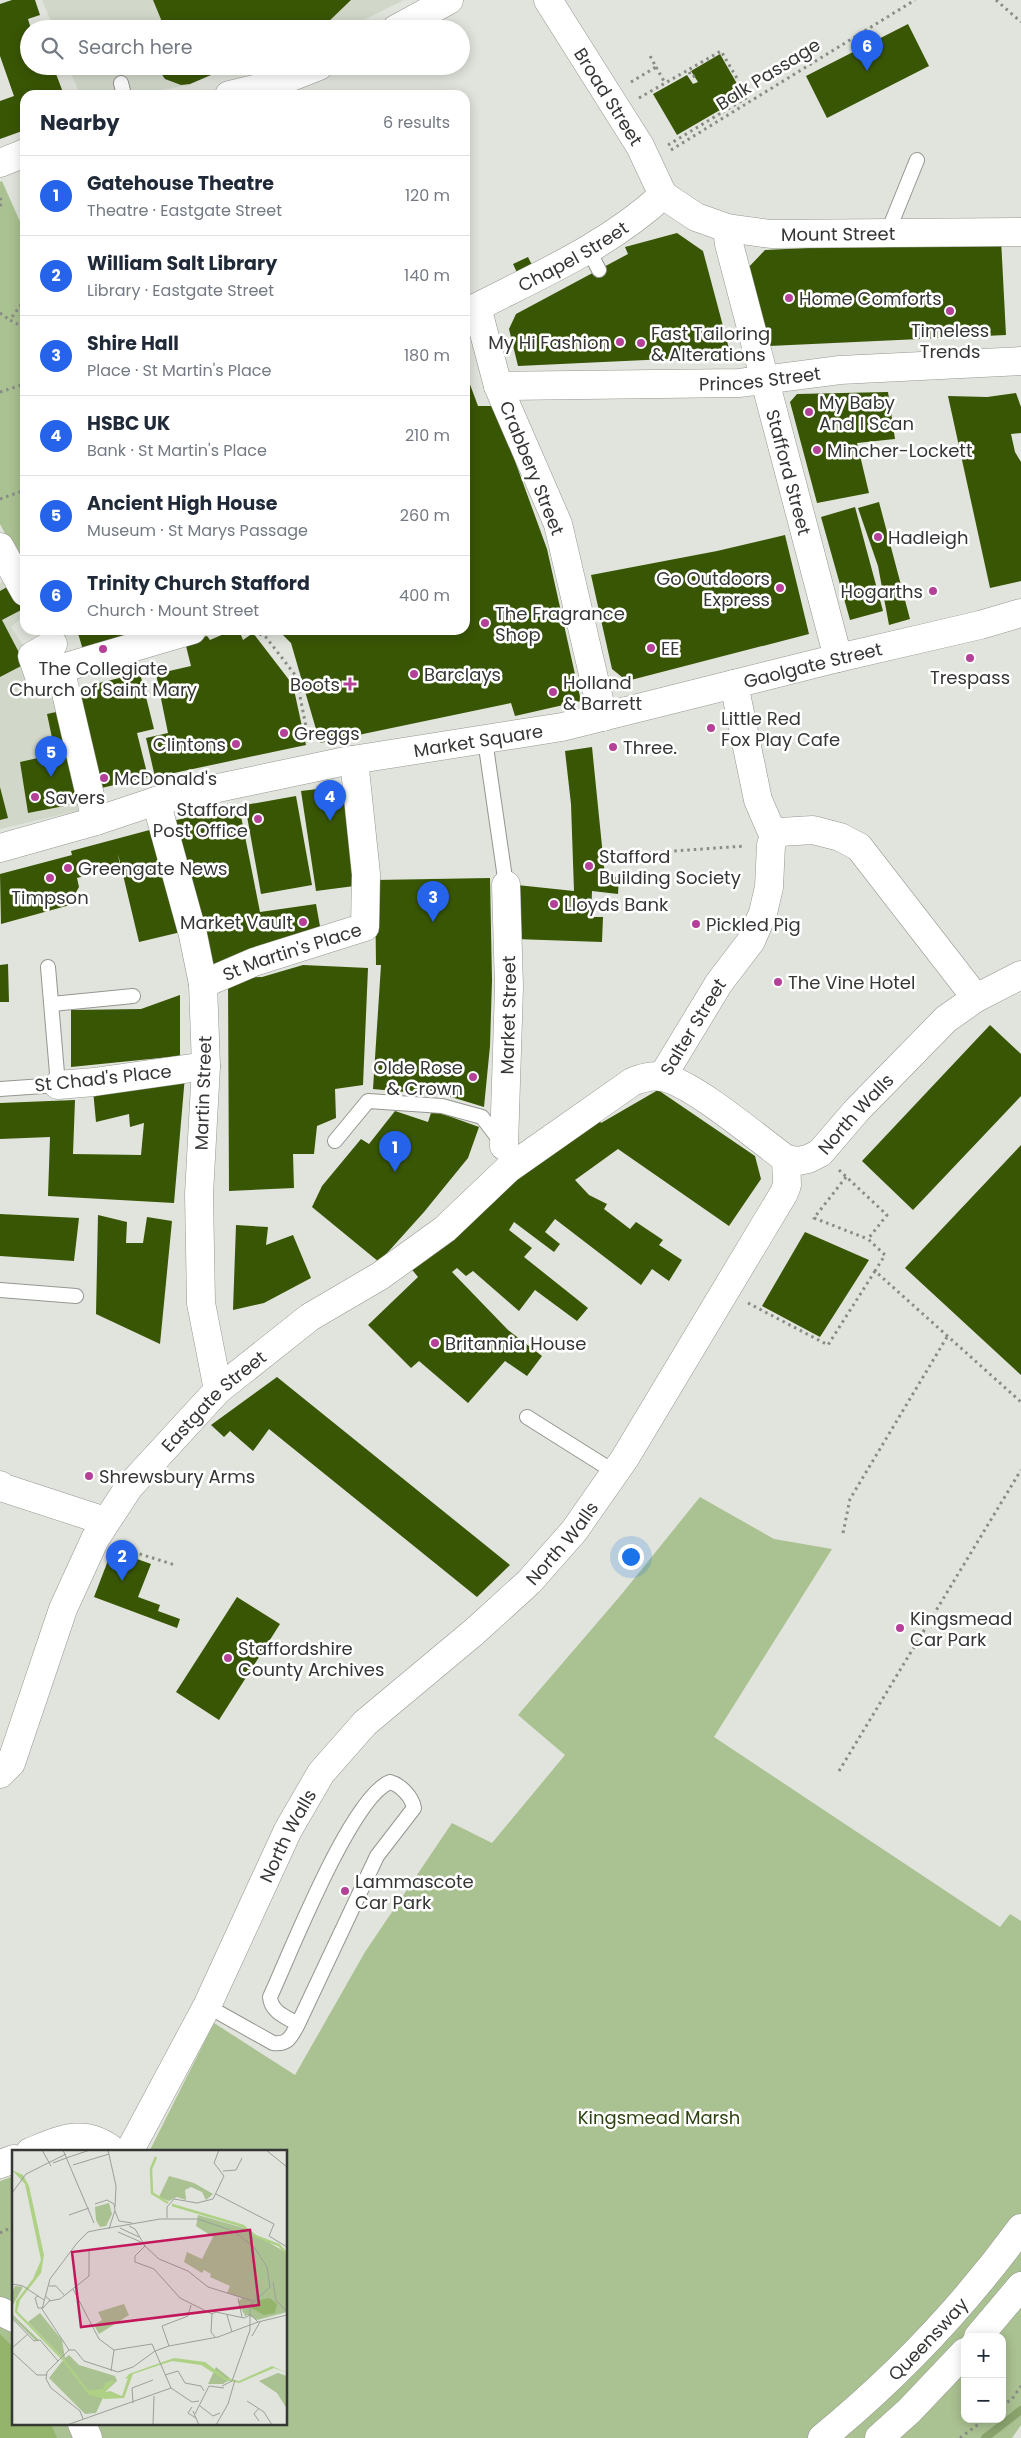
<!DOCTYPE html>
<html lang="en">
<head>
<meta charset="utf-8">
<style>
	:root { --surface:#fff; --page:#f2f2f3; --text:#1f2937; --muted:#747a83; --line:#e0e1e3; --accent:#2563eb }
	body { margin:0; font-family:Poppins,sans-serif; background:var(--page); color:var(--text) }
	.controls { position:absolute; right:15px; bottom:15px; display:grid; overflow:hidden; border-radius:10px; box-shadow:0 2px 12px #0003 }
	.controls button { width:45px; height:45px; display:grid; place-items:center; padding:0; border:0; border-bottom:1px solid var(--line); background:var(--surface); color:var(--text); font:25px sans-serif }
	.you { position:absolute; left:630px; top:1556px; width:18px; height:18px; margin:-12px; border:4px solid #fff; border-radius:50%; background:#1a73e8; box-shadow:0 0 0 8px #1a73e833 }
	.badge { display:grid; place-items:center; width:32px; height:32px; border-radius:50%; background:var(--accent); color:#fff; font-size:16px; font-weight:700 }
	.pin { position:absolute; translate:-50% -41px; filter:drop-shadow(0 1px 2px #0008) }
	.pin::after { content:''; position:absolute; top:26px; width:18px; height:15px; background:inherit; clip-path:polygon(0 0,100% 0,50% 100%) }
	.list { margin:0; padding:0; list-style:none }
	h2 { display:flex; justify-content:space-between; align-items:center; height:65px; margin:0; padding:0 20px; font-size:21px }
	h2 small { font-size:16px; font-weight:400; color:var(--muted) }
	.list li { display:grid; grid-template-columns:32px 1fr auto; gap:15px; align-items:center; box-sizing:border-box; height:80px; padding:0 20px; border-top:1px solid var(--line) }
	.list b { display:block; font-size:19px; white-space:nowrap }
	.list p { margin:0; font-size:16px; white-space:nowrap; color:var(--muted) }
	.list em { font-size:16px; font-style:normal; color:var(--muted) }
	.icon { flex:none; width:28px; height:28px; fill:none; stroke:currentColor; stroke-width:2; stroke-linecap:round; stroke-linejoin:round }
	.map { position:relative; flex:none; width:1021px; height:2438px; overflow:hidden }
	.search { position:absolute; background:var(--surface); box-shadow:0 2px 12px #0003; left:20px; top:20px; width:450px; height:55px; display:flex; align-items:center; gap:12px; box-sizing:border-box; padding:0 18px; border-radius:28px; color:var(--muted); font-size:19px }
	.panel { position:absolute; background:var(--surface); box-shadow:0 2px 12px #0003; left:20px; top:90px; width:450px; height:545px; border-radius:15px }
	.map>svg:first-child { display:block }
</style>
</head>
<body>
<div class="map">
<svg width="1021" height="2438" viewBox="0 0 1021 2438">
	<rect width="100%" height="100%" fill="#e0e4dc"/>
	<path fill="#d1d8ca" d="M42 0H404L346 29H54Z
		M68 66H232L189 85 132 95H80Z
		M9 577 25 604V615L11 627 27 651 37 691 56 694 86 809 0 829V583Z"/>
	<path fill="#aac191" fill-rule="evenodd" d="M2 181 25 233V571L0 524V182Z
		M700 1497 774 1539 832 1549 714 1737 1000 1927 1010 1914 1021 1921V2425L1012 2438H0V2181L14 2176V2424H286V2152H149L214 2023 295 2075 365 1952 452 1823 492 1843 565 1755 518 1715 621 1595ZM965 2337H1002V2419H965Z"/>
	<path fill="#93b46a" d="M0 2334 14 2348V2424H51L57 2438H0Z"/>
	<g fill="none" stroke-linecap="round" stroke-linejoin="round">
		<path stroke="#8aa36d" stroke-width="8" d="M985 2438 1021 2410"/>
	</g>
	<path fill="#395604" d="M12 0H35L40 15 28 19 31 29H29V66H53L64 95H25V130L0 139V101L14 96 0 56V4Z
		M153 0H351L325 25 326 29H165Z
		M908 24 929 66 827 118 806 76Z
		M720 54 744 96 677 135 653 94 687 75 693 84 698 82 691 71Z
		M156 66H232L190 84 181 85 165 79Z
		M677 233 703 251 731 356 518 366 509 329 516 314 628 254 625 247Z
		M1001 239 1006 335 769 346 747 269 765 250Z
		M528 257 535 271 520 279 513 264Z
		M465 371 478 406H495L547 549 581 701 515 716 511 703 320 743 291 643 278 630H465Z
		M888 392 895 439 857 443 869 493 817 503 790 402 797 394Z
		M1016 393 1021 407V433L1011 434 1015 452 1021 462V581L990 588 948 396 987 397Z
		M879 502 910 619 889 625 878 566 858 508Z
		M855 507 883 611 850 620 821 517Z
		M785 535 809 634 627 681 612 669 591 575 717 551Z
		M16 582 25 599V608L2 620 25 664 0 677V591Z
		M77 630H159L86 660Z
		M233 630H239L243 640 253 633 293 685 306 745 155 777 146 738 168 733 156 674 191 666 185 642 207 636 210 640Z
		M140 673 154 729 137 733 148 777 93 790 70 690Z
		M65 710 73 748 55 752 47 714Z
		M592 747 605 876 619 877 618 894 592 891 591 917H603L602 942 515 939 517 885 574 891 571 804 565 751Z
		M73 750 85 802 28 813 20 762Z
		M350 785 362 885 316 891 301 791Z
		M0 787 8 818 0 820Z
		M296 796 312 885 261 894 245 805Z
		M239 806 260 912 316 904 321 932 208 966 172 821Z
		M157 828 181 932 139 942 118 854 120 867 77 878 79 887 75 894 68 895 70 905 1 924 0 874 72 855 71 851Z
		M490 878 492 980 490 1046 484 1107 448 1096 373 1089 381 965H376L375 880Z
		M8 964 9 1002H0V965Z
		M303 965 368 968 363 1085 335 1089 336 1118 317 1126 314 1154H293L294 1188 229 1191 228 978 262 977Z
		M180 995V1056L71 1067V1010L141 1009Z
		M990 1025 1021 1054V1096L913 1210 862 1161Z
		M185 1076 174 1203 48 1196 50 1137 0 1139V1103L75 1100 73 1154 141 1155 144 1123 130 1127 129 1114 96 1122 93 1090Z
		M658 1090 755 1156 761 1179 729 1226 618 1149 575 1180 589 1195 607 1204 604 1209 630 1229 636 1222 663 1240 659 1245 682 1260 669 1281 652 1269 641 1285 555 1219 545 1232 560 1244 554 1252 514 1222 509 1230 532 1248 524 1257 588 1308 577 1321 535 1290 519 1311 473 1271 466 1276 457 1268 452 1272 508 1330 542 1356 527 1376 505 1361 468 1403 419 1361 411 1368 368 1325 418 1277 409 1266 494 1202 525 1169 596 1116 601 1123Z
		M432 1110 479 1127 468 1158 424 1212 379 1262 312 1207 322 1186 361 1139 369 1144 395 1111 428 1122Z
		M1021 1145V1375L905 1268Z
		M0 1214 79 1218 74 1261 0 1256Z
		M98 1215 127 1222 126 1243H143L147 1217 172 1221 160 1344 96 1314Z
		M236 1225 268 1227 266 1245 293 1235 311 1278 264 1303 233 1310Z
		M805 1232 869 1260 820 1337 762 1306Z
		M277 1377 510 1565 477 1597 269 1429 253 1451 230 1431 224 1437 211 1425Z
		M112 1550 151 1564 138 1597 160 1605 158 1611 180 1619 177 1628 94 1597Z
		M237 1597 280 1624 219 1720 176 1692Z"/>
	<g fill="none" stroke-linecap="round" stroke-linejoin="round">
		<g stroke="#949790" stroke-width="16">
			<path id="lane" d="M121 83 124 95
				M887 234 917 160
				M589 251 599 270
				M485 740 506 885
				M52 1004 133 996
				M0 1089 58 1085 48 967
				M335 1141 368 1101 442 1106 482 1117 501 1142
				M0 1290 76 1296
				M527 1417 616 1473
				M390 1782C401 1785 412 1797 414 1808L377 1856 298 2024C286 2017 271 2012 270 1997 290 1954 351 1797 390 1782Z
				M207 2006 273 2043C288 2045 291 2037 298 2024"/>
		</g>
		<g stroke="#949790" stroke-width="29">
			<g id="street">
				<path id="s1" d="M548 0 640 146 663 195"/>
				<path d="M396 29 449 0"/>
				<path d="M229 95 271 85 319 66"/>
				<path d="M0 163 25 153"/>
				<path id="s2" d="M663 195 696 217 727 228 771 234 1021 232"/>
				<path id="s3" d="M727 228 729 244 838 658"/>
				<path id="s4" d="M498 386 739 383 840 370 1021 361"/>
				<path d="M0 547 25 592"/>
				<path d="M53 644 32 656 41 682 62 676"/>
				<path d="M66 667 62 676 96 821"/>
				<path d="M66 667 192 630"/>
				<path d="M734 684 758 800 774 837"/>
				<path id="s5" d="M603 717 558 524 498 386 477 307C542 274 609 245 663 195"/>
				<path d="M156 801 193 935 203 984 206 1066 199 1194 201 1303 218 1390"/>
				<path id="s6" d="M0 848 96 821 156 801 346 761 562 727 838 658 980 625 1021 613"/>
				<path id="s7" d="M203 984 254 962 365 927 366 874 354 760"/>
				<path id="s8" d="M662 1077 719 983 751 941 763 913 769 887 771 845 774 837 780 832 813 830 840 837 859 847 976 998"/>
				<path d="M58 1085 94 1082 206 1066"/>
				<path id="s9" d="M504 1146 509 987 506 885"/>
				<path d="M0 1485 4 1488 105 1521"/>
				<path id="s10" d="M0 1774 11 1763 63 1609 95 1539 129 1487 218 1390 310 1317 380 1276 445 1229 508 1169 632 1082C642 1078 651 1075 662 1077 693 1083 757 1138 786 1159L798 1161 808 1159 820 1153 857 1110 946 1019 976 998 1021 975"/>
				<path id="s11" d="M129 2152 207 2006 288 1830 321 1773 365 1723 474 1632 529 1582 574 1531 625 1458 784 1193 787 1185 786 1159"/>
			</g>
		</g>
		<g stroke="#949790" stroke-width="29">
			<path id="secondary" d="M30 2152C62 2139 85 2127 115 2152
				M0 2164 14 2159"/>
		</g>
		<g stroke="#949790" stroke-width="29">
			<g id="highway">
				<path d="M0 2311 14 2318"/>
				<path d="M978 2337 1021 2286"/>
				<path d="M82 2424 88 2438"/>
				<path id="s12" d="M822 2438C898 2376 964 2306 1021 2228"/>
				<path d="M879 2438 909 2411 965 2352"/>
			</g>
		</g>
		<path stroke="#898c86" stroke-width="3" stroke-dasharray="2.5 4" stroke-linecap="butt" d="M996 0 1021 22
			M656 67 665 83
			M695 76 692 77 688 70 721 51 748 97 721 113 720 110
			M631 82 656 67 649 54
			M639 98 688 70
			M668 145 721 113
			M671 150 915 0
			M0 198 2 202 0 206
			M25 299 10 320 25 328
			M0 313 10 320
			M0 392 25 384
			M0 499 25 490
			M247 630 265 636 296 676 309 742
			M603 856 745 846
			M839 1170 887 1215 868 1239 885 1255 875 1271 1021 1402
			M846 1177 814 1218 868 1239
			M748 1303 828 1345 875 1271
			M843 1533 850 1499 947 1337
			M121 1548 175 1565
			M839 1771 1021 1470
			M0 2233 14 2226
			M1002 2406 1012 2399 1021 2386
			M960 2438 985 2419"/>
		<use href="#lane" stroke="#fff" stroke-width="14"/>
		<use href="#street" stroke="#fff" stroke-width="28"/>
		<use href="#secondary" stroke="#fff" stroke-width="28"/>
		<use href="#highway" stroke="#fff" stroke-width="28"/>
	</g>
	<g fill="#b54098" stroke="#fff" stroke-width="2">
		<circle cx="789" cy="298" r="5"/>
		<circle cx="950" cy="311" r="5"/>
		<circle cx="620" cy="342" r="5"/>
		<circle cx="641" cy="343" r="5"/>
		<circle cx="809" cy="412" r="5"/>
		<circle cx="817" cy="450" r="5"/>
		<circle cx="878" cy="537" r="5"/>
		<circle cx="780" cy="588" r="5"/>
		<circle cx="933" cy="591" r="5"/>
		<circle cx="485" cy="623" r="5"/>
		<circle cx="651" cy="648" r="5"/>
		<circle cx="103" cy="649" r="5"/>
		<circle cx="970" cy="658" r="5"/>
		<circle cx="414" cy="674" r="5"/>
		<path d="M347.5 676.5h5v5h5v5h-5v5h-5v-5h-5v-5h5z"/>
		<circle cx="553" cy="692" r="5"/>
		<circle cx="711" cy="728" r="5"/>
		<circle cx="284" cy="733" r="5"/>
		<circle cx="236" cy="744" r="5"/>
		<circle cx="613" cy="747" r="5"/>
		<circle cx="104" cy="778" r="5"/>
		<circle cx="35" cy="797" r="5"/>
		<circle cx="258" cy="819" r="5"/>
		<circle cx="589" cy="866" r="5"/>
		<circle cx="68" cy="868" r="5"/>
		<circle cx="50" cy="878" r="5"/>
		<circle cx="554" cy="904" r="5"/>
		<circle cx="303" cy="922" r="5"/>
		<circle cx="696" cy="924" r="5"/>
		<circle cx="778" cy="982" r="5"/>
		<circle cx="473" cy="1077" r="5"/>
		<circle cx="435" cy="1343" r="5"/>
		<circle cx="89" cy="1476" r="5"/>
		<circle cx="900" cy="1628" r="5"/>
		<circle cx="228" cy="1658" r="5"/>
		<circle cx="345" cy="1891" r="5"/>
	</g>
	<g text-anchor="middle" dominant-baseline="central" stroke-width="5" stroke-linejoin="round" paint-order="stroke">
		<g font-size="18" fill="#353734" stroke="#fff">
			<text transform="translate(768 74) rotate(-32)">Balk Passage</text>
			<text stroke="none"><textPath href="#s1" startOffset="114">Broad Street</textPath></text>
			<text stroke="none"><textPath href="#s2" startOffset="184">Mount Street</textPath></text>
			<text stroke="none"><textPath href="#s5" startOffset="539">Chapel Street</textPath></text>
			<text stroke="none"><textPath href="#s4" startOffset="262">Princes Street</textPath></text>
			<text transform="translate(532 468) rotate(68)">Crabbery Street</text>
			<text stroke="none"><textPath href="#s3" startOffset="252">Stafford Street</textPath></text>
			<text stroke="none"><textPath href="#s6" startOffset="834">Gaolgate Street</textPath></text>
			<text stroke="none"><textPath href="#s6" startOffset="491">Market Square</textPath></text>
			<text stroke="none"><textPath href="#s7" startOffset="95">St Martin's Place</textPath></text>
			<text stroke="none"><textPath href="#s9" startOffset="131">Market Street</textPath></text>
			<text stroke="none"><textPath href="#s8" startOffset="59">Salter Street</textPath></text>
			<text transform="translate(103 1078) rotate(-6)">St Chad's Place</text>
			<text transform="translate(203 1093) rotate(-88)">Martin Street</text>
			<text stroke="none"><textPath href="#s10" startOffset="1235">North Walls</textPath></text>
			<text stroke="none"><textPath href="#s10" startOffset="438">Eastgate Street</textPath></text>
			<text stroke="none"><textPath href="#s11" startOffset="759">North Walls</textPath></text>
			<text stroke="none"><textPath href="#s11" startOffset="354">North Walls</textPath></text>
			<text stroke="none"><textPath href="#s12" startOffset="145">Queensway</textPath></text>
		</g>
		<g font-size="18" fill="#353734" stroke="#fff" text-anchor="start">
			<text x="799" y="298">Home Comforts</text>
			<text x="950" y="330" text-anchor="middle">Timeless<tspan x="950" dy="21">Trends</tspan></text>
			<text x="651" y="333">Fast Tailoring<tspan x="651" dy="21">&amp; Alterations</tspan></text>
			<text x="610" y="342" text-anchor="end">My Hi Fashion</text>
			<text x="819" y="402">My Baby<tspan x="819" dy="21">And I Scan</tspan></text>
			<text x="827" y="450">Mincher-Lockett</text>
			<text x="888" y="537">Hadleigh</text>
			<text x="770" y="578" text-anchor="end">Go Outdoors<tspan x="770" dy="21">Express</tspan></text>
			<text x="923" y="591" text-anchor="end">Hogarths</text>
			<text x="495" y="613">The Fragrance<tspan x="495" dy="21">Shop</tspan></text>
			<text x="661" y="648">EE</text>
			<text x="103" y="668" text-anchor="middle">The Collegiate<tspan x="103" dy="21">Church of Saint Mary</tspan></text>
			<text x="424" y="674">Barclays</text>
			<text x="970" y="677" text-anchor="middle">Trespass</text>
			<text x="563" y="682">Holland<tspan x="563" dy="21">&amp; Barrett</tspan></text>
			<text x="340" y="684" text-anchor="end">Boots</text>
			<text x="721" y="718">Little Red<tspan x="721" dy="21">Fox Play Cafe</tspan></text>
			<text x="294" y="733">Greggs</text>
			<text x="226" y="744" text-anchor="end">Clintons</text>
			<text x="623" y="747">Three.</text>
			<text x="114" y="778">McDonald's</text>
			<text x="45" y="797">Savers</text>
			<text x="248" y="809" text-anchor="end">Stafford<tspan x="248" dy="21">Post Office</tspan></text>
			<text x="599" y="856">Stafford<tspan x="599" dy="21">Building Society</tspan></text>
			<text x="78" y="868">Greengate News</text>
			<text x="50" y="897" text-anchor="middle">Timpson</text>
			<text x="564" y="904">Lloyds Bank</text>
			<text x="293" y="922" text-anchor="end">Market Vault</text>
			<text x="706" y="924">Pickled Pig</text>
			<text x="788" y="982">The Vine Hotel</text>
			<text x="463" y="1067" text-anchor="end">Olde Rose<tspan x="463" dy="21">&amp; Crown</tspan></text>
			<text x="445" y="1343">Britannia House</text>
			<text x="99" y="1476">Shrewsbury Arms</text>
			<text x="910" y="1618">Kingsmead<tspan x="910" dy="21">Car Park</tspan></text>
			<text x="238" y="1648">Staffordshire<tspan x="238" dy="21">County Archives</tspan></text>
			<text x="355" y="1881">Lammascote<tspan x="355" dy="21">Car Park</tspan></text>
		</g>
		<g font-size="18" fill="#2e440e" stroke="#fff">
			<text x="659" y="2117">Kingsmead Marsh</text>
		</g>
	</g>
	<g transform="translate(12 2150)">
		<rect width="275" height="275" fill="#e0e4dc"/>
		<path d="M157 26 182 33 201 44 194 50 190 42 179 37 173 40 174 50 165 47 157 51 147 47ZM97 53 100 64 94 76 88 77 84 70 83 57ZM186 65 232 78 275 103V162L245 170 236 165 233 166 226 152 230 148 215 143 218 136 198 127 199 124 192 120 190 123 172 112 175 102 190 109 201 87 184 76ZM3 136 11 137 1 155V165L27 190 24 191 0 167V143ZM112 154 117 165 87 184 82 175 90 170 86 162ZM28 163 50 190 53 208 57 205 67 215 103 226 105 231 94 241 84 263 73 264 37 228 52 209 16 172ZM204 217 219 229 211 234H196ZM266 223 275 226V259L265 243 247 231Z" fill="#aac191"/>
		<path d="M258 148 265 154 263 163 252 165 239 158 248 150Z" fill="#93b46a"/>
		<path d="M0 20 11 25 17 36 32 105 29 123 8 150 5 161 52 209 76 240 91 239 93 233 101 230 102 232 93 242 84 244 98 241 110 246 116 228 113 229 117 224 162 208 193 212 214 228 227 231 260 216 275 223 262 218 227 233 213 230 189 215 160 211 121 224 112 248 93 249 77 245 51 211 3 162 4 151 21 129 29 110 13 34Z" fill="#aed185"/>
		<path fill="none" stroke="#aed185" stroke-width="2.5" d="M144 7 139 19 140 43 156 53M160 55 231 76 243 86 267 95 275 104"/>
		<path fill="none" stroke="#9c9f99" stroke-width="1" d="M30 0 39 16M51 0 82 73M96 0 104 36 103 57M254 0 275 17M57 7 78 0M41 13 57 7M61 15 97 4M211 21 224 20 230 8M0 43 14 24 54 4M204 44 262 74 257 86 275 97M83 54 95 50 102 54 103 60 97 79M103 61 107 71 120 73M57 65 77 58M155 68V57L162 49 185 53 201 49 212 26 202 13 207 0M117 76 123 79 133 96 147 109 176 121 196 137 241 151M108 78 127 87M106 82 129 92M133 96 123 106V112L142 119 168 148 200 164M77 100V126M261 132 264 150 275 162M0 134 11 136 32 150M37 136H44L52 145M61 139 87 189 102 200M26 146 23 148 26 158H30M226 148 230 167M37 151 48 149 77 126M31 158 38 150 33 146M200 164 204 162 232 168 238 165M200 164 199 182 203 187M238 164 246 172 275 165M215 165 220 182M0 168 22 191 28 190 46 211M240 186 248 172M157 196 150 176 176 166 179 155M0 198 16 184M57 200H63L72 211 106 222 121 217 143 201 157 196 206 187 246 172M102 200 140 194 159 238M0 202 25 225H34M99 221 102 200M153 225 166 221 173 233 189 236 192 241M235 251 252 262 260 275M121 253 120 238 141 230M188 256 201 266 208 263M180 257 176 263 184 268M247 258 242 264 247 271M181 261 187 275M183 264 197 236 212 238M71 269 68 261 39 238 34 229 35 222 57 200 30 159 38 129 65 93 76 82 85 80 148 69H186L221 81 242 97 255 117 258 137 238 155V180L220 231 210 236M55 275 159 238 180 252 187 251M141 275 142 246M204 275 216 254 223 230"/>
		<path fill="#c2185b" fill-opacity="0.15" stroke="#c2185b" stroke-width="2.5" d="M238 80 247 155 69 177 60 102Z"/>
		<rect width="275" height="275" fill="none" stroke="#353734" stroke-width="2.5"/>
	</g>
</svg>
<div class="controls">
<button>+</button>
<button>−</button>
</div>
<div class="you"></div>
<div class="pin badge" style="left:395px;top:1172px">1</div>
<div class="pin badge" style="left:122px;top:1581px">2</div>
<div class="pin badge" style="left:433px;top:922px">3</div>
<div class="pin badge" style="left:330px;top:821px">4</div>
<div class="pin badge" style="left:51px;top:777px">5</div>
<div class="pin badge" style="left:867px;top:71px">6</div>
<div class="search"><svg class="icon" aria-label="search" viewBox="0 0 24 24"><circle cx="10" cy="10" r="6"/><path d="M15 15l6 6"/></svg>Search here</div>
<section class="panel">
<h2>Nearby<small>6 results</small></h2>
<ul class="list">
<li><span class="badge">1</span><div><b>Gatehouse Theatre</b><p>Theatre · Eastgate Street</p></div><em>120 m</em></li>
<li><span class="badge">2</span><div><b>William Salt Library</b><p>Library · Eastgate Street</p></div><em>140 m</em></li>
<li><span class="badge">3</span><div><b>Shire Hall</b><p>Place · St Martin's Place</p></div><em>180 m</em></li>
<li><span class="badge">4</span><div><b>HSBC UK</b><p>Bank · St Martin's Place</p></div><em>210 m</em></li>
<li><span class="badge">5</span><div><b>Ancient High House</b><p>Museum · St Marys Passage</p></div><em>260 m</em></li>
<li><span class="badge">6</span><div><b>Trinity Church Stafford</b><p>Church · Mount Street</p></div><em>400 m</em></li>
</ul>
</section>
</div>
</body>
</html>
